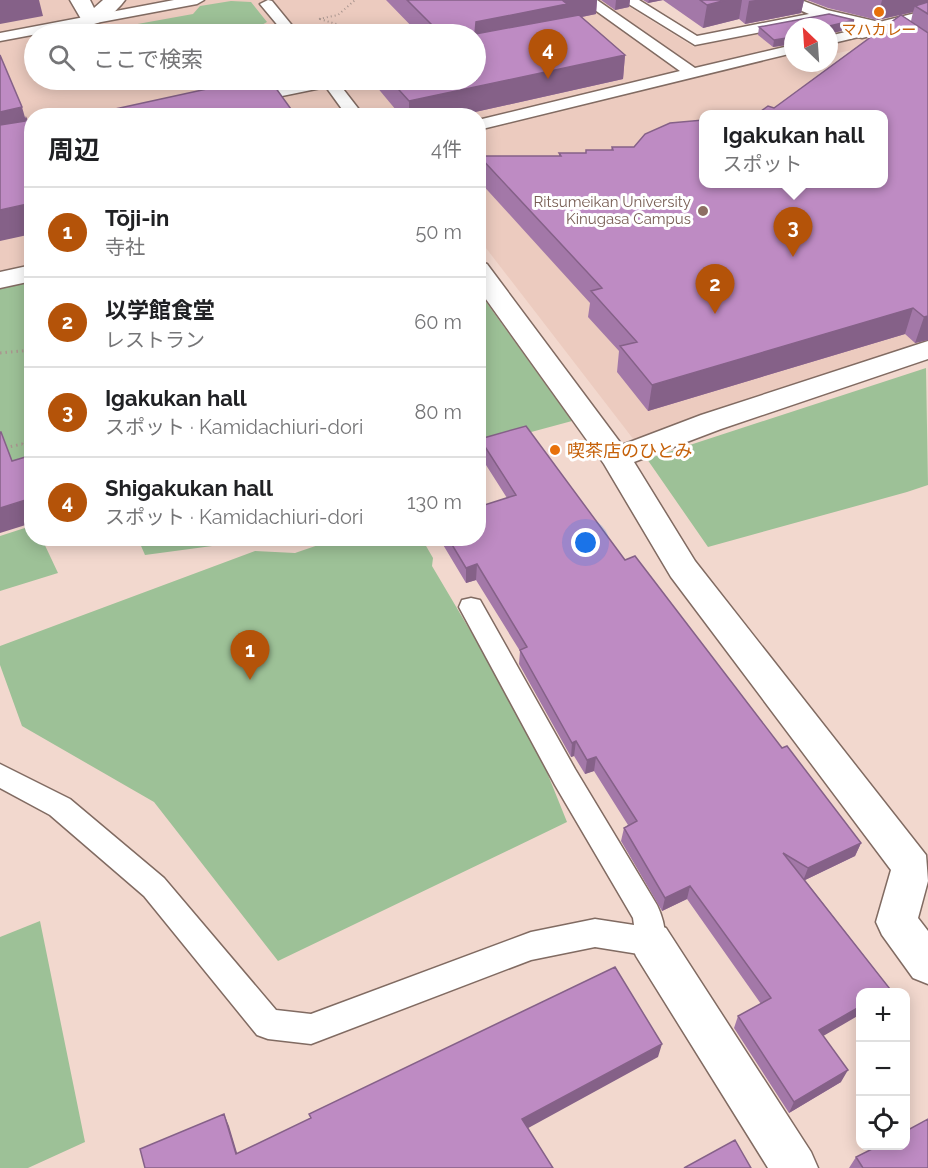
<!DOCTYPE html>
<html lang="ja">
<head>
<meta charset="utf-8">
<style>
	:root { --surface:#fff; --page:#f6f6f6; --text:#202124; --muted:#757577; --line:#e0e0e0; --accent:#b45309 }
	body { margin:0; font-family:Raleway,"Noto Sans JP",sans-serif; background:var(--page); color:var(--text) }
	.controls { position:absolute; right:18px; bottom:18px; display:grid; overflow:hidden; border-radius:12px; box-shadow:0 3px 15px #0003 }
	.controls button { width:54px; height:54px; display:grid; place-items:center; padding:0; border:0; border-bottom:2px solid var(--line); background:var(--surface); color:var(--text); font:30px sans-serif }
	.compass { position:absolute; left:784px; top:18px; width:54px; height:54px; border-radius:50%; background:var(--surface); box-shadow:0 3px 15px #0003; rotate:335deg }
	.you { position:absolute; left:586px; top:543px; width:21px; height:21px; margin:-15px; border:4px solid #fff; border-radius:50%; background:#1a73e8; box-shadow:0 0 0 9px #1a73e833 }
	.badge { display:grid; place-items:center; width:39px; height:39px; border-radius:50%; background:var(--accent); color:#fff; font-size:20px; font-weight:700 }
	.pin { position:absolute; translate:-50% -50px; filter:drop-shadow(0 2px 3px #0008) }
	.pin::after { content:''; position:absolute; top:32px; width:21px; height:18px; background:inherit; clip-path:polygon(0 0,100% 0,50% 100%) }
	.popup { position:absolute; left:699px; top:110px; width:189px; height:78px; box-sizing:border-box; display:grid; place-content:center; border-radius:12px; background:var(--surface); filter:drop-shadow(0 2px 4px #0005); font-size:20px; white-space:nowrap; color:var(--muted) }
	.popup b { font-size:22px; color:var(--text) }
	.popup::after { content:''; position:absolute; left:50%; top:100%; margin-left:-12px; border:12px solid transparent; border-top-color:var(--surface) }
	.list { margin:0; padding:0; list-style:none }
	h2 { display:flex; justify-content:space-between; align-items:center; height:78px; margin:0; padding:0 24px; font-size:26px }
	h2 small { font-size:20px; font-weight:400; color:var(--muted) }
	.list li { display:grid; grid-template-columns:39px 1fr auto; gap:18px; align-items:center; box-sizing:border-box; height:90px; padding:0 24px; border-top:2px solid var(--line) }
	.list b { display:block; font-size:22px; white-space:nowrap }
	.list p { margin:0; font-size:20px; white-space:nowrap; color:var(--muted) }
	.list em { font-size:20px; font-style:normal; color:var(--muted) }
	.icon { flex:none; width:33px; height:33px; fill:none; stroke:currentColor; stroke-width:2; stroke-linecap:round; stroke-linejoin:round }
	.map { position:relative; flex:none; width:928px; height:1168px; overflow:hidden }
	.search { position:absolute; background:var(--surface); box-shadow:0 3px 15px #0003; left:24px; top:24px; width:462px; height:66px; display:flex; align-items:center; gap:15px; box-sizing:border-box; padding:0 21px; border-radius:33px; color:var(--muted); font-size:22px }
	.panel { position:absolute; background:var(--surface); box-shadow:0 3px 15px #0003; left:24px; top:108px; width:462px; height:438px; border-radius:24px }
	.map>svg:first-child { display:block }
</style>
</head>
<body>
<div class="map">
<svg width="928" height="1168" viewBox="0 0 928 1168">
	<rect width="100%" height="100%" fill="#f2d8ce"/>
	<path fill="#eccbbf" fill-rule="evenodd" d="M0 0H618L694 47 822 20 898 40 829 55V27H793V63H802L879 114 703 115V184H883L928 147V343L634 440 479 239 478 116H32L31 269 0 277ZM34 34H476V80H34Z"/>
	<path fill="#9dc197" d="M231 1 251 2 267 22 258 27 263 34 93 33 114 32 132 25 193 14 200 6Z
		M31 277 32 491 0 457V285Z
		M479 292 572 421 479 446Z
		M926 368 928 485 907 492 708 547 647 459Z
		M31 526 32 538 42 539 58 573 0 591V536Z
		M138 539H304L290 542H242L145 555Z
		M336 539H422L433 558 432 566 532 735 567 822 278 961 154 802 22 726 0 665V646L255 551 295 553Z
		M40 921 85 1142 28 1168H0V937Z"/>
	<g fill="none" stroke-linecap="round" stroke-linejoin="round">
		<g stroke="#816b62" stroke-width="3">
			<path id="lane" d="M174 0H204L197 4 0 41V33Z
				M268 0 272 1 299 34H285L260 4Z
				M581 0H597L695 68 793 45V53L478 130V120L680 71Z
				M622 0H639L697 36 809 14 795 8 784 0H801L827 10 875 21 887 28 880 32 827 19 695 45Z
				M862 28 867 29 869 32 867 35 829 44V36Z
				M319 80H347L345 83 340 85 364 116H347L326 87 248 103 240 98 248 93Z
				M471 598 480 600 575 769 657 905C664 920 668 937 662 952L651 956 595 947 531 960 311 1044 268 1039 257 1035 144 896 50 815 0 788V764L70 799 164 878 276 1010 311 1014 531 932 595 919 634 925 633 918 555 785 459 607 462 600Z"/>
		</g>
		<g stroke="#816b62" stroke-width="3">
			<path id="street" d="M70 0H90L94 8 103 0H125C116 12 99 28 84 24Z
				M478 261 487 264 622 445 701 415 928 341V359L721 429 634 462 695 561 926 855 928 881 918 918 928 931V984L913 978 882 935 876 922 891 870 671 577 604 464 478 288Z
				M32 265V281L0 288V272Z
				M651 923 666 928 811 1152 818 1168H768L636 956 630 942 636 928Z"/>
		</g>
		<g stroke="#816b62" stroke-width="3">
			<path id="secondary" d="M928 10V22L862 38 855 36 852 32 855 28Z"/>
		</g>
		<path stroke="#aa968f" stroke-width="2" stroke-dasharray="1 3" stroke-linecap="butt" d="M319 19 338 15 355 0
			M320 19 368 34"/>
		<path stroke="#aa968f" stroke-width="3" stroke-dasharray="1.5 4" stroke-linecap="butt" d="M0 353 32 350
			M0 449 22 444 32 452"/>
		<use href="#lane" fill="#fff" fill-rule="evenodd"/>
		<use href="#street" fill="#fff" fill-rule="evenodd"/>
		<use href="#secondary" fill="#fff" fill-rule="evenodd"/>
	</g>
	<path fill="#a378a8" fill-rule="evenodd" d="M386 0H597L596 14 582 17 625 55 623 79 457 116H401L376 86V80H476V34H419Z
		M601 0H630L629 7 615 10Z
		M643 0H804L801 13 745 24 739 19 703 28 663 0 648 3Z
		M807 0H928V340L915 343 905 334 648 411 617 372 619 351 588 317 590 303 479 181V156H559V153H586L611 150 612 147 703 183 774 108 900 15 877 20 828 8ZM913 12 911 21 901 15Z
		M829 14 854 20 853 28 829 34V27H793V44L773 47 758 35 759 27Z
		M480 439 625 560 861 843 855 856 805 880 890 989 888 993H861L823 1036 841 1082 789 1113 734 1028 738 1016 761 1004 687 899 662 911 621 841 624 828 628 825 594 771 585 774 574 756 571 757 519 664 520 651 476 580 466 583 439 538H478L507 498 479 454Z
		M856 1157 928 1168H849Z"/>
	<path fill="#856188" d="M0 0H39L43 16 0 24Z
		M561 0H597L596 14 566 20 475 34 476 22Z
		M616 0H630L629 7 615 10Z
		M649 0H663L648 3Z
		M726 0H742L739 19 703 28 707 5Z
		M755 0H804L801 13 745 24 749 1Z
		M882 0H928V9L915 6 913 12 877 20Z
		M854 20 853 28 829 34 830 26Z
		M793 37V44L773 47 774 40Z
		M625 55 623 79 457 116H409V101Z
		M22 107 30 135 0 142V112Z
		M32 203V234L0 241V210Z
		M913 308 905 334 648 411 652 385Z
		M928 316V340L915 343 924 317Z
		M32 498V523L0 533V508Z
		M477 564 476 580 466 583V568Z
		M576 741 574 756 571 757 572 743Z
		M596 757 594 771 585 774 587 760Z
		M861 843 855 856 803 881 808 868Z
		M690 886 687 899 662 911 665 898Z
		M861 1006V1014L813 1042 819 1030Z
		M662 1044 658 1057 521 1132 522 1119Z
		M848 1070 841 1082 789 1113 794 1102Z
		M224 1114 229 1126 241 1166 236 1154Z"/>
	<path fill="#be8bc3" stroke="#856188" stroke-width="1.5" d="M407 0H562L567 4 476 22 475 34 579 15 625 55 409 101 390 80H476V34H441Z
		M700 0H726L707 5Z
		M928 2V14L915 6Z
		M829 14 854 20 830 26 829 29V27H793V37L774 40 759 27Z
		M901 15 928 33V316L924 317 913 308 652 385 620 346 637 342 591 291 602 288 479 156H561L559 153H586V150H613L612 147H634L645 134 670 123 703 120V183H883V114H757L768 106 774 108Z
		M0 55 22 107 0 112Z
		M248 80H270L296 116H83Z
		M26 118 29 124H32V203L0 210V125L25 121Z
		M526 426 625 560 635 556 782 748 787 746 861 843 808 868 783 853 890 989 884 993H861V1006L819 1030 848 1070 794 1102 738 1016 771 998 690 886 665 898 624 828 637 821 596 757 587 760 576 741 572 743 520 650 527 647 477 564 466 568 448 538H478V507L516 495 480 439Z
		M0 432H1L12 461 32 455V498L0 508Z
		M615 967 662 1044 522 1119 553 1168H145L140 1149 224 1114 236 1154 311 1118 309 1114Z
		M928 1119V1168H863L856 1157 878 1146H906V1131Z
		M735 1140 751 1168H684Z"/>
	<g fill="#e8710a" stroke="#fff" stroke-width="2">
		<circle cx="879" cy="12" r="6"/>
		<circle cx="555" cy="450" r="6"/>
	</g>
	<circle fill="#8d6e63" stroke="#fff" stroke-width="2" cx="703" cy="211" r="6"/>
	<g text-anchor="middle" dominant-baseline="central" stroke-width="6" stroke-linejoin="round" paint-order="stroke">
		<g font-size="15" fill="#c56008" stroke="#fff">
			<text x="879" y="30">マハカレー</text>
		</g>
		<g font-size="15" fill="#785e54" stroke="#fff" text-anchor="end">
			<text x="691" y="202">Ritsumeikan University<tspan x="691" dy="17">Kinugasa Campus</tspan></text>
		</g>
		<g font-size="18" fill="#c56008" stroke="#fff" text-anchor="start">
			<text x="567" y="450">喫茶店のひとみ</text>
		</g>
	</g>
</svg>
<div class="controls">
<button>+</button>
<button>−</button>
<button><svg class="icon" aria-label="locate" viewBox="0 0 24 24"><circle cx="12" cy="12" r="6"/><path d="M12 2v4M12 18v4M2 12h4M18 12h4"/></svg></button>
</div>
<svg class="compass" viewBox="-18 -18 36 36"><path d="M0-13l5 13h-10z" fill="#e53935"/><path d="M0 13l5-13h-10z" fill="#757577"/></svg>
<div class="you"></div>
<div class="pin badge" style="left:250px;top:680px">1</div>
<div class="pin badge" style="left:715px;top:314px">2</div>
<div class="pin badge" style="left:793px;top:257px">3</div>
<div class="popup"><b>Igakukan hall</b>スポット</div>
<div class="pin badge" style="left:548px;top:79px">4</div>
<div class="search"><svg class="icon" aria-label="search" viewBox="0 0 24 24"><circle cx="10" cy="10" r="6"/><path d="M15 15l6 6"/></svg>ここで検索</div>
<section class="panel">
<h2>周辺<small>4件</small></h2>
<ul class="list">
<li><span class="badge">1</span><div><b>Tōji-in</b><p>寺社</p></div><em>50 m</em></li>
<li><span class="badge">2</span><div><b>以学館食堂</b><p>レストラン</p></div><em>60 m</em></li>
<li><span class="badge">3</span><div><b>Igakukan hall</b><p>スポット · Kamidachiuri-dori</p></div><em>80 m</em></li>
<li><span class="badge">4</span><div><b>Shigakukan hall</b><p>スポット · Kamidachiuri-dori</p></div><em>130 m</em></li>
</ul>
</section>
</div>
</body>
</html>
